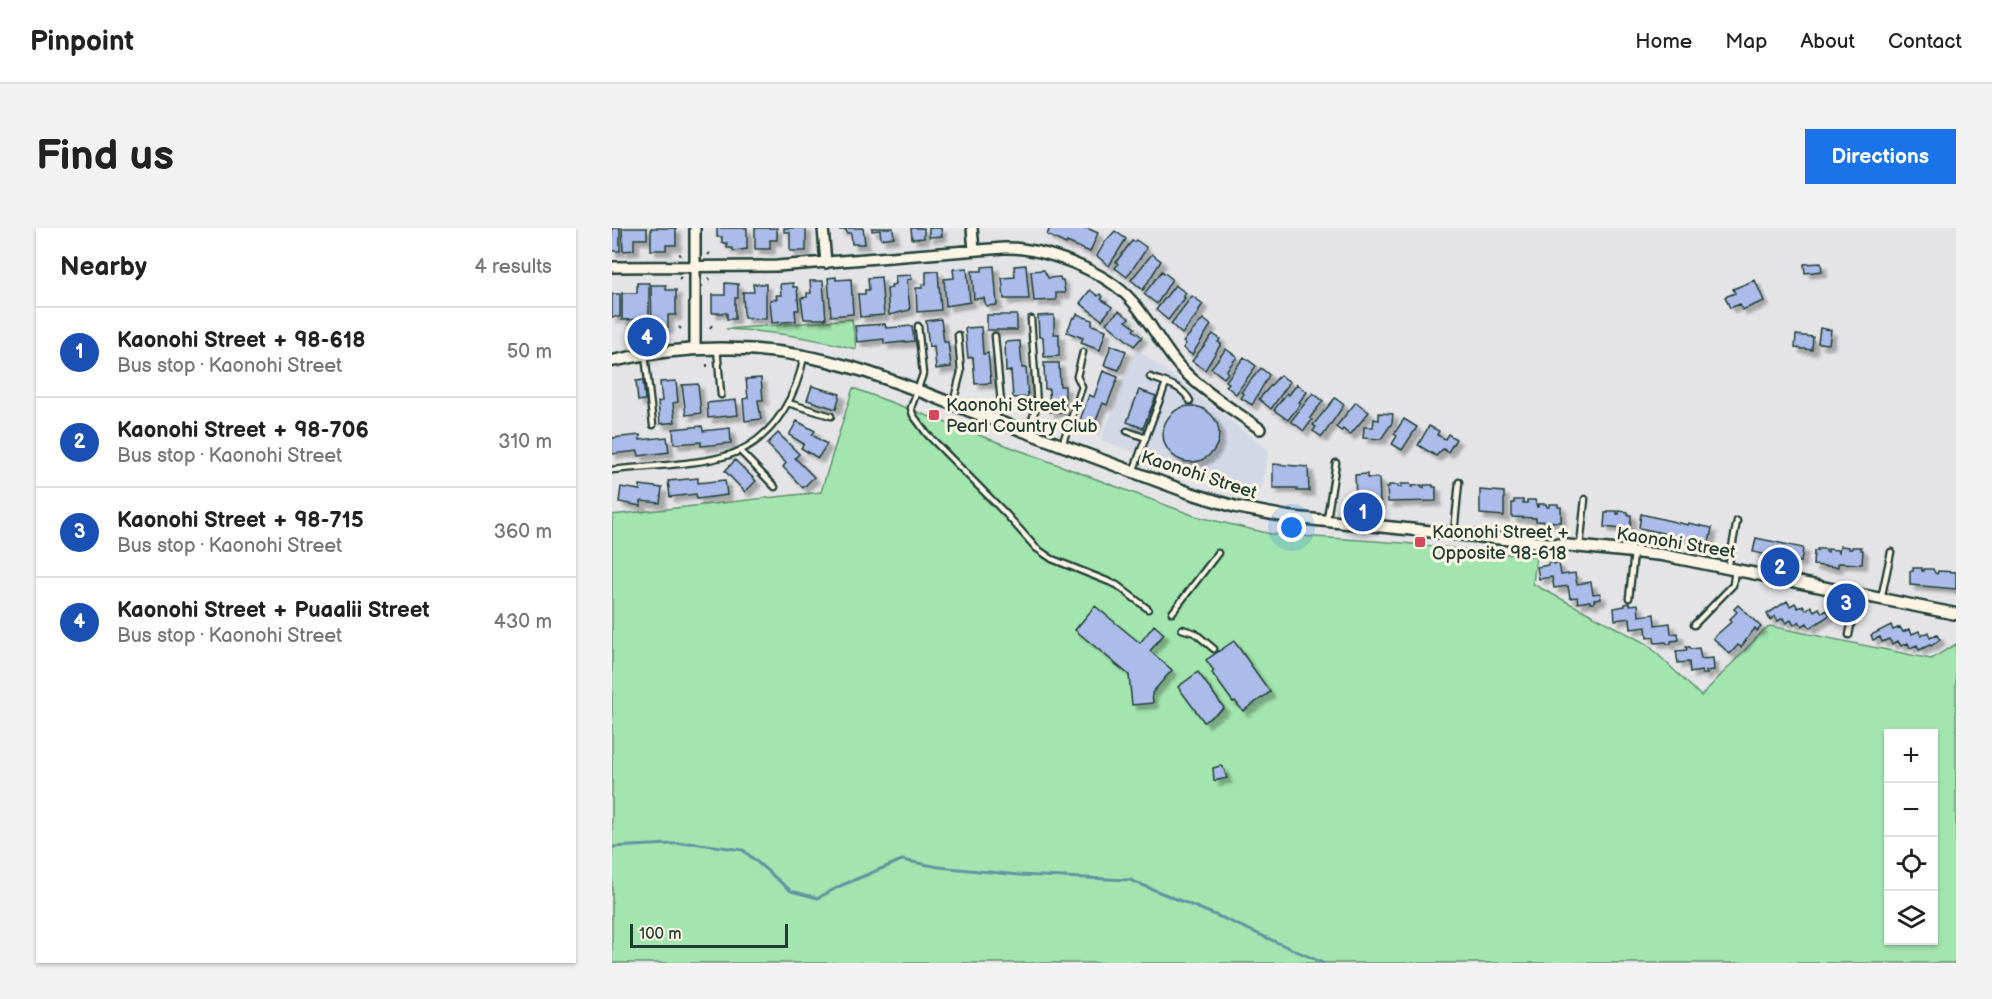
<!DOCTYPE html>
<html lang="en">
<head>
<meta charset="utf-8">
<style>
	:root { --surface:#fff; --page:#f2f2f2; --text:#222; --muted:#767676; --line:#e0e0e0; --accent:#1a73e8 }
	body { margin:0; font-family:"Balsamiq Sans",sans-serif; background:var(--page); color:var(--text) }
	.controls { position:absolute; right:18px; bottom:18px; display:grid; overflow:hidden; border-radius:0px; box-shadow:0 2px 4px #0004 }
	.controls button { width:54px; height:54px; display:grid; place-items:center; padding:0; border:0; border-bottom:2px solid var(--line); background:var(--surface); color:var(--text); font:30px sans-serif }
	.scale { position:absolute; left:18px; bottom:15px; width:158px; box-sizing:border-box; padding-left:6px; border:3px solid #1f3d34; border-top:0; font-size:16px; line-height:21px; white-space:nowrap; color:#1f3d34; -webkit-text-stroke:4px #fcf5e5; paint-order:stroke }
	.you { position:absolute; left:680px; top:300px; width:21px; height:21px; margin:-15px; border:4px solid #fff; border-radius:50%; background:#1a73e8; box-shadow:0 0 0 9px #1a73e833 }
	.badge { display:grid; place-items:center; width:39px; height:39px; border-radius:50%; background:var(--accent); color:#fff; font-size:20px; font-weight:700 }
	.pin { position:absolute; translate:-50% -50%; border:3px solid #fff; box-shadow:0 2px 6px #0006 }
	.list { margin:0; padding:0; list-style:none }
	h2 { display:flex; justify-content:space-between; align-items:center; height:78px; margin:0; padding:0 24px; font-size:26px }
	h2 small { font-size:20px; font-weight:400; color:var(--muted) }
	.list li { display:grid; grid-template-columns:39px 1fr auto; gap:18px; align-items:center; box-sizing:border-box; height:90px; padding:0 24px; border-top:2px solid var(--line) }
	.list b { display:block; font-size:22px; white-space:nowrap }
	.list p { margin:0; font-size:20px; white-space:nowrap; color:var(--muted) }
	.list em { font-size:20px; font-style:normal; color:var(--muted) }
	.icon { flex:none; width:33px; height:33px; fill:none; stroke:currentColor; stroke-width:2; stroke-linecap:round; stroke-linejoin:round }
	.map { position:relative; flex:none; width:1344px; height:735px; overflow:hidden; border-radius:0px }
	header { display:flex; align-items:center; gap:36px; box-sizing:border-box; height:84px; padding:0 30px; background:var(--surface); border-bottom:2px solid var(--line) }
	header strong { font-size:28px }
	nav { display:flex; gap:33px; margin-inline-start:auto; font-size:21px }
	.intro { display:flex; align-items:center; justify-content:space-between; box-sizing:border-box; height:144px; padding:0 36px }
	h1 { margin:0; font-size:42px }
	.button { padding:15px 27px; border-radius:0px; background:var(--accent); color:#fff; font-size:21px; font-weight:700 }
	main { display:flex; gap:36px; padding:0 36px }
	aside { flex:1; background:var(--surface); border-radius:0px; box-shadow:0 2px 4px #0004 }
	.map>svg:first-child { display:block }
</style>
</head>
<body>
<header>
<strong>Pinpoint</strong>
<nav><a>Home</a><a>Map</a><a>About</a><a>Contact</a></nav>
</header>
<div class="intro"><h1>Find us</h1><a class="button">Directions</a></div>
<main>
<aside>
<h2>Nearby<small>4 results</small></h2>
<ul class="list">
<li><span class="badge" style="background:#1a4fb4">1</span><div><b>Kaonohi Street + 98-618</b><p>Bus stop · Kaonohi Street</p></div><em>50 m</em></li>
<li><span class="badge" style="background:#1a4fb4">2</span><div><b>Kaonohi Street + 98-706</b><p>Bus stop · Kaonohi Street</p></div><em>310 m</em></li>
<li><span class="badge" style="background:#1a4fb4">3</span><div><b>Kaonohi Street + 98-715</b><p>Bus stop · Kaonohi Street</p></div><em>360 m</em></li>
<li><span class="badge" style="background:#1a4fb4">4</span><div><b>Kaonohi Street + Puaalii Street</b><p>Bus stop · Kaonohi Street</p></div><em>430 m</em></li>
</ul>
</aside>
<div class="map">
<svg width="1344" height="735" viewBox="0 0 1344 735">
	<defs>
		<filter id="shadow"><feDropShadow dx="5" dy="5" stdDeviation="1.5" flood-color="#0004"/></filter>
	</defs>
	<rect width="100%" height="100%" fill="#e4e4e6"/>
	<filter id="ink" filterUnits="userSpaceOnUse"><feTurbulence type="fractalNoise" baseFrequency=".0167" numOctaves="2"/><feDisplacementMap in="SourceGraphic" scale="12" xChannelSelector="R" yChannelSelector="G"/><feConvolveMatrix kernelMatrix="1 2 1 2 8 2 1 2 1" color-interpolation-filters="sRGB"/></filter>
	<g filter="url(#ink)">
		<path fill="#d3d8e7" d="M524 120 657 222 648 265 594 250 489 212Z"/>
		<path fill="#a3e5ae" stroke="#619171" stroke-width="1.5" fill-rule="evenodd" d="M240 91 244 121C201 110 158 103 114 101Z
			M241 160 583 288 659 306 791 315 924 329 921 356 1035 416 1089 468 1151 403 1158 398 1319 431 1344 416V735H0V287L209 264ZM1276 506H1322V712H1276Z"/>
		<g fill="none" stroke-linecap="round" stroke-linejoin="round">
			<path stroke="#6095a3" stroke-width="3" d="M0 619 80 615 131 622 179 663 206 670 228 658 290 632 327 639 407 647 518 652 613 691 711 735"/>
		</g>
		<path fill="#abbbea" stroke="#1f3d34" stroke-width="1.5" filter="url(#shadow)" d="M0 0H8V23H0Z
			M10 0H35V11H22V22L11 23Z
			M39 0H64V17H54V22H39Z
			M105 0H135V21L122 23 120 20H115V15H110V9H105Z
			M143 0H165V12H158V21H143Z
			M172 0H194V23H178V4H172Z
			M228 0H251L253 16H240L239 5H235L234 2H228Z
			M260 0H281L282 9 269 11 268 2 260 3Z
			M299 0H312V10L300 11Z
			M317 0H329L330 8 317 9Z
			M438 0H475L486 5 478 24 455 14 454 16 435 7Z
			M503 3 514 11 497 38 485 28 493 14Z
			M524 12 534 19 533 23 515 49 503 40 506 36 504 34 520 13 522 14Z
			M540 26 549 33 531 62 519 52Z
			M1209 35 1210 43 1193 45 1192 36Z
			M414 37 417 71H392L390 50 403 49 402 38Z
			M382 38 385 77 374 78 372 70 362 71 360 43H370V39Z
			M355 40 358 74 334 78 332 51 342 50 341 41Z
			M432 42 436 50 448 49 449 52H451L453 65H444V72L422 73 419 43Z
			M326 43 329 82 305 84 304 60H310V56H314V44Z
			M550 43 560 51 545 76 532 66Z
			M299 47 300 51 295 52 298 82 277 87 275 61 280 60 279 57 284 56 283 48Z
			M224 49V52L239 51 241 86 219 88 216 50Z
			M269 49 272 87 248 89 246 66H253V62H257L256 50Z
			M1143 52 1152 73 1130 82 1128 76 1118 80 1113 69 1123 65 1121 61Z
			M198 53H211L214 91H192L189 70 195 69V65H199Z
			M25 55H37V91L10 92V65H25Z
			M113 55 126 56V70H123V91H115V85H100V67H113Z
			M181 55V59H185L187 82H183L184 93 160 95 158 72 165 71 164 67H169L168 56Z
			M141 56H154V91L132 90 131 64H142Z
			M39 57H54V62H64V87H56V100L40 101Z
			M563 57 574 65 571 69 573 70 556 92 544 82Z
			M478 62 486 68 488 66 491 69 489 71 500 79 490 92 468 75Z
			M0 66H8V89H0Z
			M580 68 591 76 586 83 587 84 570 106 559 96Z
			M507 83 517 90 514 93 523 100 521 102 530 109 522 118 494 95Z
			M465 86 480 92V97L494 102 488 122 469 115 471 110 455 104 461 89 463 90Z
			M375 87H405V102H375Z
			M442 87V106H447V128L432 129 431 109H427L426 88Z
			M329 91 332 114H336L339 139 324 141 322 118 317 119 314 93Z
			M591 91 599 97 580 127 571 120 574 116 571 114Z
			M273 96 274 100 300 98 302 113 272 116V111L245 114 243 98Z
			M369 99 371 126 376 125 379 155 363 156 361 129 356 130 353 100Z
			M1208 100 1219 102 1217 116 1206 115Z
			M601 106 608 111 606 114 609 116 593 142 580 133Z
			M1184 107 1201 109 1200 122 1183 120Z
			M408 113 410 140H414L416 169 401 170 399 143 394 144 393 114Z
			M499 117 514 123 507 142 492 137Z
			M614 121 625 129 614 143 616 145 612 150 599 140Z
			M632 129 644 138 624 166 614 158 617 155 614 153Z
			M432 135H447L448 158H453V184H438L437 161H433Z
			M649 140 657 147 640 177 629 170 632 166 629 164Z
			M491 143 506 149 495 177 491 175 481 200 467 195 477 167 482 169Z
			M668 147 678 154 659 181 647 171Z
			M149 150 151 172H146L149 191 133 193 131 171 136 170 134 151Z
			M31 152 33 172 26 173 24 153Z
			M64 153 66 174 61 175 63 194 48 196 46 174 50 173 48 154Z
			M86 156 89 185 74 187 70 157Z
			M685 156 695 164 687 174 689 175 676 192 662 182 675 165 677 167Z
			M200 158 228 166 224 181 195 172Z
			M527 162 544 168 531 200 515 194Z
			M701 165 711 173 698 190 700 192 692 203 679 193Z
			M723 170 732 177 710 209 701 203 704 199 701 197Z
			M124 172 126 187 96 190 95 175Z
			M744 174 757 184 738 207 731 201 729 203 724 199Z
			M551 206a28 28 0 1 1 56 0a28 28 0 1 1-56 0Z
			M767 185 781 186 780 195 769 211 751 210 752 199H761L762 191 767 192Z
			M792 191 805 199 790 222 780 216 785 208 782 206Z
			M185 193 203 203 200 207 215 216 206 230 189 220 192 216 177 207Z
			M90 198 91 203 118 200 119 215 89 218V214L62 216 61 201Z
			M817 198 827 203 825 207 833 211 836 206 844 211 836 224 831 221 824 228 806 217Z
			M166 205 187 226 183 230 202 249 191 260 171 239 174 235 155 216Z
			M28 207V212L55 209 57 224 27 228 26 223 0 226V210Z
			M123 232 144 253 133 264 113 243Z
			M661 236 696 239 697 263H685V260H661Z
			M755 246V250H767L768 274 756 275V271H744L743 247Z
			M86 250V255L113 252 115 267 85 271 84 266 58 269 56 253Z
			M789 256H798L800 260V258L810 257V260H812V257H821V259H824V273L776 274 775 259H777V257H786V259H789Z
			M28 257 50 260 48 275 29 273V278L7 274 9 259 28 262Z
			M868 262 892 264V288L868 286Z
			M902 272H911V275H915V272H923L925 279H926V276H934L935 279H937V276H946V279H949V294L924 293V290L900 289V275H902Z
			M996 283H1005V286H1007V283L1016 284V287H1019L1018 302 992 299 993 285H996Z
			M1029 286 1076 297V295L1100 300 1097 315 1050 307 1051 305 1027 300Z
			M1144 310 1191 320 1189 334 1141 324Z
			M1228 318 1237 319V321H1240V319H1249V322H1251L1250 336 1226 335V339L1201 337 1202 323H1205V321H1214V324H1216V321L1225 322 1227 324Z
			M940 334 941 336 947 335 949 347 963 345 965 356 979 354 981 366 988 365 989 371 982 372V375H978V373L966 375 965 369 958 370 956 358 942 360 940 349 927 351 925 339 936 337V335Z
			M1301 340H1310V343H1312V341H1321L1323 345 1325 346 1326 343 1344 344V361L1298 357V343H1301Z
			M1175 373 1178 378 1183 375 1186 380 1191 377 1194 382 1199 378 1202 383 1207 380 1210 385 1215 382 1218 387 1198 400 1195 395 1190 398 1187 393 1182 397 1179 392 1174 395 1171 390 1166 393 1163 388 1158 392 1155 386Z
			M1017 375 1018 377 1026 376 1027 388 1042 386 1043 397 1058 395 1059 406 1066 405 1067 412 1059 413V416H1055L1054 414 1043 415 1042 409 1035 410 1034 399 1019 401 1018 390 1003 392 1002 380 1013 378V376Z
			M1126 377 1149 399 1145 403 1143 400 1129 419 1126 417 1118 426 1101 410 1119 394 1117 392 1125 384 1122 381Z
			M483 378 528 415 542 397 552 406 538 423 560 442 540 465 541 475 520 477 517 447 463 402Z
			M1279 397 1281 402 1288 399 1291 404 1297 401 1300 406 1307 403 1309 408 1316 404 1318 410 1325 407 1328 412 1319 418 1318 417 1307 422 1305 417 1298 420 1296 415 1289 418 1286 413 1280 416 1277 411 1270 414 1268 409 1261 412 1259 407Z
			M622 413 658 464 631 483 623 473 621 474 600 445 602 443 594 432Z
			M1074 419H1078L1079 421 1087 420 1089 431 1101 430 1102 442 1094 443 1095 446H1090V443L1078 445 1077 434 1066 435 1064 423 1075 422Z
			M586 444 612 480 592 494 566 459Z
			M608 538 611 539 615 550 602 553 601 540Z"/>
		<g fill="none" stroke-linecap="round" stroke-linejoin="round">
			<g stroke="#1f3d34" stroke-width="9">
				<path id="service" d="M306 98 311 146 299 180 301 187 315 206 394 286 424 320 440 331 505 357 536 381
					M105 120 109 167
					M33 126 41 197
					M538 149C553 155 570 157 578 173
					M176 175 219 188
					M341 175 349 144 346 107
					M383 191 389 175 383 108
					M515 203 534 210
					M416 204 425 177 419 91
					M450 217 470 159 465 148 471 124
					M128 223 163 259
					M0 242C34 238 98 237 127 223 164 206 185 166 192 128
					M521 244 554 155
					M715 291 724 235
					M842 305 847 254
					M968 318 973 271
					M1116 340 1125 293
					M1017 370 1022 325
					M1269 371 1279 324
					M560 385 606 325
					M1082 397 1121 357 1123 341
					M570 401 583 405 602 421
					M1237 407 1245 366"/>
			</g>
			<g stroke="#1f3d34" stroke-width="14">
				<path id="minor" d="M83 0V121
					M211 0 214 35
					M360 0 362 22
					M0 39 165 38 392 20C431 19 494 43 520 73 538 93 550 119 568 139 588 161 623 183 648 201"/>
			</g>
			<g stroke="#1f3d34" stroke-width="15">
				<path id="tertiary" d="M0 133C78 115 161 116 238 139 284 152 329 172 374 189 442 214 510 240 578 265L624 279 676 289 1050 327 1344 386"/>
			</g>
			<path stroke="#1f3d34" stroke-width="2" stroke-dasharray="6 4.5" stroke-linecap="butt" d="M67 26 69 27
				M96 27 98 25
				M96 49 98 52
				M67 51 69 49
				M67 99 69 101
				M98 100 100 97
				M95 136V139"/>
			<use href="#service" stroke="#fcf5e5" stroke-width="4.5"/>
			<use href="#minor" stroke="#fcf5e5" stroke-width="9"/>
			<use href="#tertiary" stroke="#fcf5e5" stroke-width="10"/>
		</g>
	</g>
	<g fill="#d1495b" stroke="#fcf5e5" stroke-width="2">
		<rect x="316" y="181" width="12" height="12" rx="3"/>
		<rect x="802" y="308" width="12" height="12" rx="3"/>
	</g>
	<g text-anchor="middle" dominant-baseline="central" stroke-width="6" stroke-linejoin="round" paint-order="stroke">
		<g font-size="18" fill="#1f3d34" stroke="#fcf5e5" text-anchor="start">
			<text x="334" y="177">Kaonohi Street +<tspan x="334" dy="21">Pearl Country Club</tspan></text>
			<text x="820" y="304">Kaonohi Street +<tspan x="820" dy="21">Opposite 98-618</tspan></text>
		</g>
		<g font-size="18" fill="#1f3d34" stroke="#fcf5e5">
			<text transform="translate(587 247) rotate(18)">Kaonohi Street</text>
			<text transform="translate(1064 315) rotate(9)">Kaonohi Street</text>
		</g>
	</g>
</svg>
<div class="controls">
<button>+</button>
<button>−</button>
<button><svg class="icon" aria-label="locate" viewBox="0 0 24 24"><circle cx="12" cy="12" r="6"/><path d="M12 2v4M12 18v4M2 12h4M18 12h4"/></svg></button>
<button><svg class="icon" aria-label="layers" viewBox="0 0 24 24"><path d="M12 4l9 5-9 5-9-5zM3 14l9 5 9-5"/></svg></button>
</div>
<div class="scale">100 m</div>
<div class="you"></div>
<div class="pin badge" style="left:751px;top:284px;background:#1a4fb4">1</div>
<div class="pin badge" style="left:1168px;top:339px;background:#1a4fb4">2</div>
<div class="pin badge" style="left:1234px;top:375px;background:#1a4fb4">3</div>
<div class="pin badge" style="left:35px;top:109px;background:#1a4fb4">4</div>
</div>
</main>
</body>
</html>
